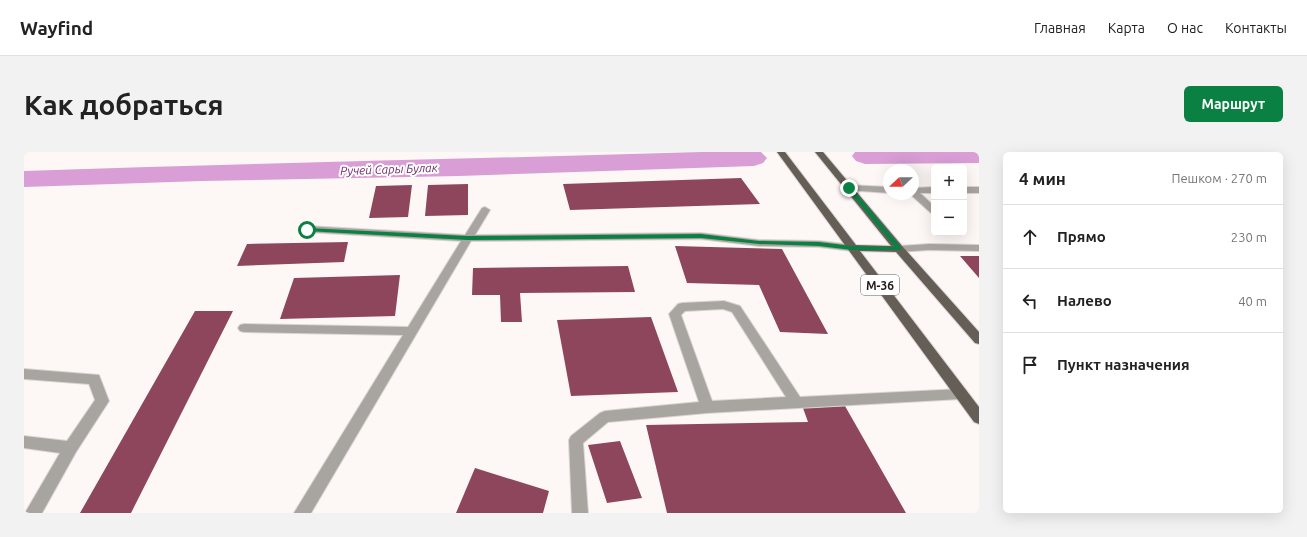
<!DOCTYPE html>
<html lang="ru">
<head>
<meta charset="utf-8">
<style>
	:root { --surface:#fff; --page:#f2f2f2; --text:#222; --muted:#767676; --line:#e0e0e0; --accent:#0b8043 }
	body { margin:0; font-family:Ubuntu,sans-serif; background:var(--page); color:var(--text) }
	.controls { position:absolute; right:12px; top:12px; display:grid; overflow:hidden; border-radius:6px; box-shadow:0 4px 16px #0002 }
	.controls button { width:36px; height:36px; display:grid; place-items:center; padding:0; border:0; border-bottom:1px solid var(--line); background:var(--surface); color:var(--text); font:20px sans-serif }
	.compass { position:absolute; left:859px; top:12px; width:36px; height:36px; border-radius:50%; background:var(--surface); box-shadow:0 4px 16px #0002; rotate:248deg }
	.stop { position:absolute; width:12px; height:12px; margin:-9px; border:3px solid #0b8043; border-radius:50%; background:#fff }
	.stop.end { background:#0b8043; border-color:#fff; box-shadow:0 1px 4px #0008 }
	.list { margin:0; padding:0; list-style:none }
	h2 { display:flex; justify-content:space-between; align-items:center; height:52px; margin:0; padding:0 16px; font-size:17px }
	h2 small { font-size:13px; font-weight:400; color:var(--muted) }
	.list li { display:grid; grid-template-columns:26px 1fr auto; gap:12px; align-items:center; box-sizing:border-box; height:64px; padding:0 16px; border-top:1px solid var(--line) }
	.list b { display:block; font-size:15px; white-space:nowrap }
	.list em { font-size:13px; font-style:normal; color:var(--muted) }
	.icon { flex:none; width:22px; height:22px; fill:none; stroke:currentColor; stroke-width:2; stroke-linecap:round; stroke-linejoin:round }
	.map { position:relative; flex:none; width:955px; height:361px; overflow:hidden; border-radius:6px }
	header { display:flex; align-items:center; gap:24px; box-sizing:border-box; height:56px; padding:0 20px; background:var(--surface); border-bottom:1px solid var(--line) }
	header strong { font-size:19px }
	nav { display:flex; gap:22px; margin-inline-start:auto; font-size:14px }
	.intro { display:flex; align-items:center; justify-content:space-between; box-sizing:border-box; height:96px; padding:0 24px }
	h1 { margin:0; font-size:28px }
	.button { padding:10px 18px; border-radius:6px; background:var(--accent); color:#fff; font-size:14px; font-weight:700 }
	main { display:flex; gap:24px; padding:0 24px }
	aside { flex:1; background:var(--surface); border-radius:6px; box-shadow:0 4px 16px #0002 }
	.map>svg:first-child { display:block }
</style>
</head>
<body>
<header>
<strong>Wayfind</strong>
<nav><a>Главная</a><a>Карта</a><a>О нас</a><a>Контакты</a></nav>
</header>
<div class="intro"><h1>Как добраться</h1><a class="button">Маршрут</a></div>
<main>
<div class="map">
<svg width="955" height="361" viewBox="0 0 955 361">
	<rect width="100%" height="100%" fill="#fdf7f6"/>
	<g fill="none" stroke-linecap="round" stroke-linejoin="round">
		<path fill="#d89ed5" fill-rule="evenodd" d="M677 0H737L743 6 739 11 730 14 435 24 178 29 0 35V19C226 11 451 7 677 0Z
			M831 0H955V11L841 12 832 9 828 4Z"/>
	</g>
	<path fill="#8e465c" d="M717 26 736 52 546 58 539 32Z
		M444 32V63L401 64 404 33Z
		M388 33 384 65 345 66 352 34Z
		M324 90 320 110 213 114 223 92Z
		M651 94 758 97 804 182 756 180 735 133 663 131Z
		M936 104H955V126Z
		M604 114 611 140 496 141 498 170H477L476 143H448L449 116Z
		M376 123 371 164 256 167 270 126Z
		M171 159H209L107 361H56Z
		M627 165 654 240 547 244 533 168Z
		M821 254 882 361H643L622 273 784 270 779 256Z
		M596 289 618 346 583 351 564 293Z
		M451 316 525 339 519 361H432Z"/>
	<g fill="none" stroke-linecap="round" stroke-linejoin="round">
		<g stroke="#dad4d3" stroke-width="2">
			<path id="minor" d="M825 33 865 35V41L822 38 821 36Z
				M910 35V41H896L910 54V62L907 61 886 42H889V36Z
				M940 35H955V41H940Z
				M461 55 466 58 451 83 677 81 735 88 795 89 828 93 833 96 828 99 795 95 735 94 677 87 447 89 287 361H270L379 183 220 180 216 179 214 176 216 173 220 172 384 175 437 89 283 80 278 77 283 74 441 83 458 56Z
				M905 92 955 93V99L905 98 875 100 870 97 875 94Z
				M700 149 716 154 776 245 937 237 942 238 944 242 942 246 937 247 683 261 584 270 559 291 564 361H548L545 288 547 284 576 261 581 259 675 250 645 162 654 152 658 151ZM699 157 708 160 762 245 688 249 657 163 661 159Z
				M0 217 75 223 85 249 52 300 18 361H1L36 301 0 296V284L43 289 71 248 65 232 0 227Z"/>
		</g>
		<g stroke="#dad4d3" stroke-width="2">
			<path id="major" d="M753 0H761L832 93 867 94 791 0H799L879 95 955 180V192L951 191 872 100 836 99 955 255V272L950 270Z"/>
		</g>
		<use href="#minor" fill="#a8a49f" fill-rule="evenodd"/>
		<use href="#major" fill="#655e57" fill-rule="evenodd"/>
	</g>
	<path fill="#0b8043" d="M823 35H827L877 95V98H828L795 94 735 92 677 86 443 88 283 79 280 78 283 76 443 84 677 82 735 89 795 90 828 94 871 95 823 37Z"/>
	<g text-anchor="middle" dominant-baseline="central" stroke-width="4" stroke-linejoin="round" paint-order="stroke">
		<g font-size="12" font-style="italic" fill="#712d6f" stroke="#fff">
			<text transform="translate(365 17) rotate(-2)">Ручей Сары Булак</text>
		</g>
		<rect fill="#fff" stroke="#64605f" stroke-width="1" x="837" y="123" width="38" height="20" rx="3"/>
		<g font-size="12" font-weight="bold" fill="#211c1a">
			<text x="856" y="133">M-36</text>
		</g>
	</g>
</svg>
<div class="controls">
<button>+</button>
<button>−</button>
</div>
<svg class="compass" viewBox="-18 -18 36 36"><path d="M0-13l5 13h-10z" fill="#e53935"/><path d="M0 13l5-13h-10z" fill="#767676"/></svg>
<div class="stop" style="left:283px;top:78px"></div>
<div class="stop end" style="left:825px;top:36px"></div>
</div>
<aside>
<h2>4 мин<small>Пешком · 270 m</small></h2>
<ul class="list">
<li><svg class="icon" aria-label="ahead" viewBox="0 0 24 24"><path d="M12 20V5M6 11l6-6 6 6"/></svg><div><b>Прямо</b></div><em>230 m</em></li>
<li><svg class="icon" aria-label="left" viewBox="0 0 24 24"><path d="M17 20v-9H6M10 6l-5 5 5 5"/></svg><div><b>Налево</b></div><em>40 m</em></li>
<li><svg class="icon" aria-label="arrive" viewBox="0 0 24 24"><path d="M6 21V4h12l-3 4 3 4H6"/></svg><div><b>Пункт назначения</b></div></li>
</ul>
</aside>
</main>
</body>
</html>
